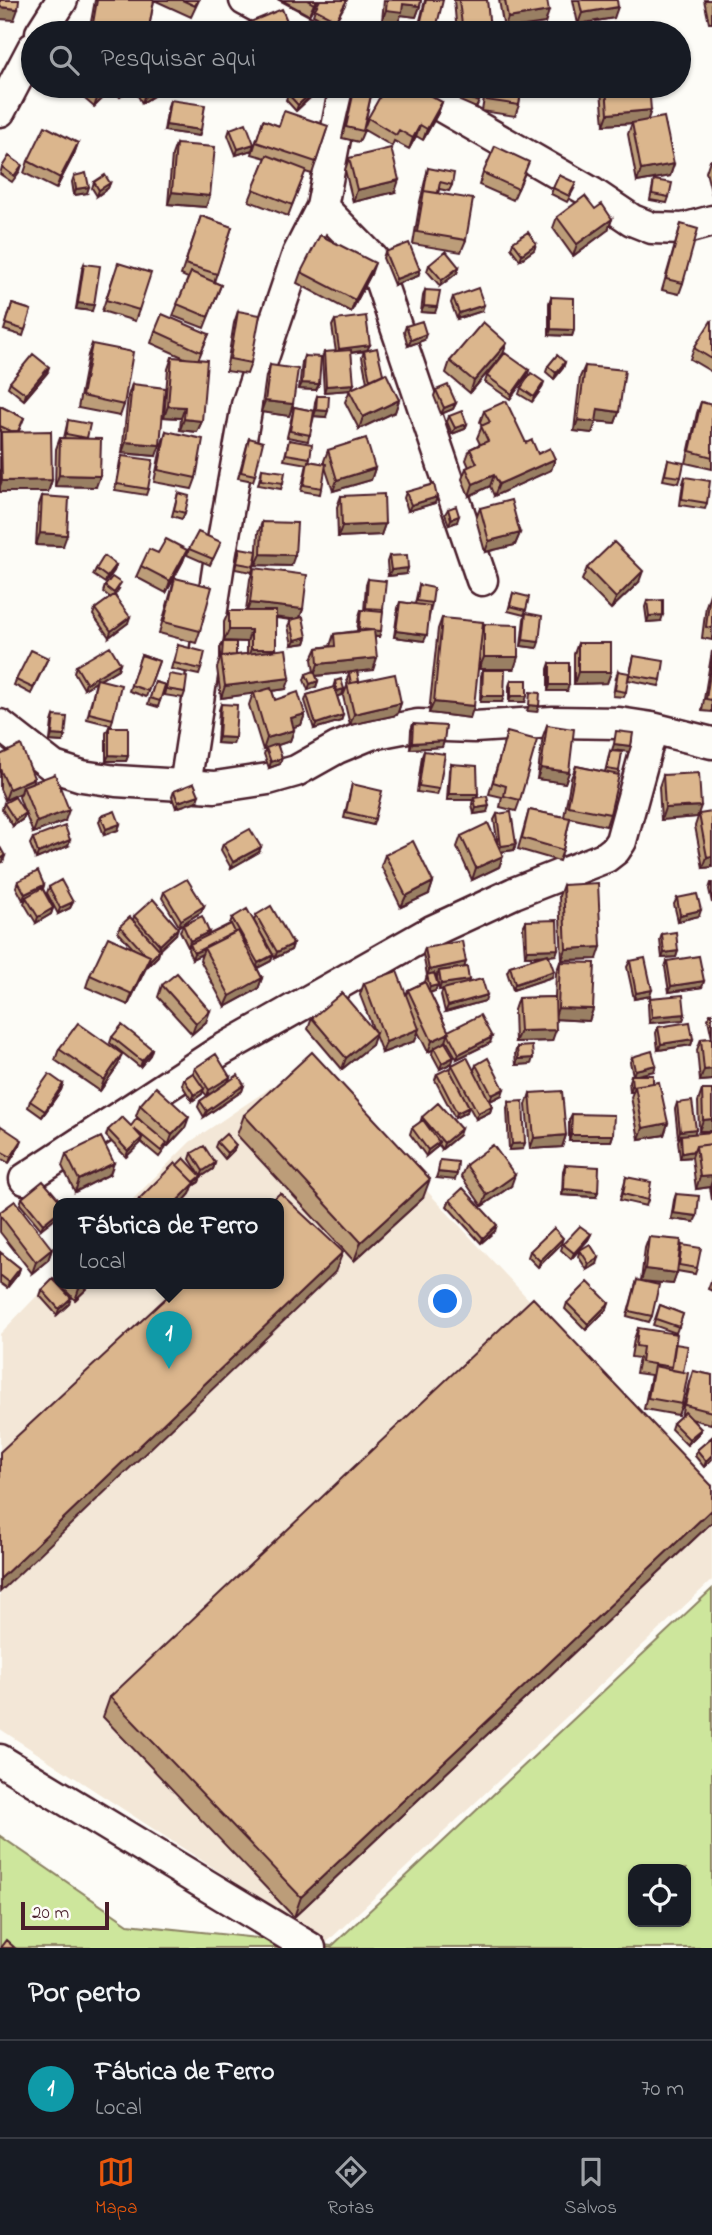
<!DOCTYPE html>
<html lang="pt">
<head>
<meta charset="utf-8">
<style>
	:root { --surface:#171b24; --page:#242831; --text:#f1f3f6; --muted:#9ea1a6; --line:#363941; --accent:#ea580c }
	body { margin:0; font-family:"Indie Flower",sans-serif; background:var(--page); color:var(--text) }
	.controls { position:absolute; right:21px; bottom:21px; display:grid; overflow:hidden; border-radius:14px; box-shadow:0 2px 5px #0004 }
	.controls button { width:63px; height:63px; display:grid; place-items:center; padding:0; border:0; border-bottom:2px solid var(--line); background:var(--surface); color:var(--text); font:35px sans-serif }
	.scale { position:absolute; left:21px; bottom:18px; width:88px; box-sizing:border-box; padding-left:7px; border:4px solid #4a1f2b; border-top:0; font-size:19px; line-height:24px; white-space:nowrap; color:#4a1f2b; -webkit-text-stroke:5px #fdfcf7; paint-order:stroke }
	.you { position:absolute; left:446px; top:1302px; width:24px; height:24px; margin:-18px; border:5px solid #fff; border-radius:50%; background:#1a73e8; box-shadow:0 0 0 10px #1a73e833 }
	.badge { display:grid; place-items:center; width:46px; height:46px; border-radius:50%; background:var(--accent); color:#fff; font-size:23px; font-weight:700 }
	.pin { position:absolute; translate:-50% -58px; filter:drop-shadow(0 2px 4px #0008) }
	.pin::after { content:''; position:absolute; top:37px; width:24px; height:21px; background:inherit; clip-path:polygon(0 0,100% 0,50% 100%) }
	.popup { position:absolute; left:53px; top:1198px; width:231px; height:91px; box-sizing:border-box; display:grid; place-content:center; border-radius:14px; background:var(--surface); filter:drop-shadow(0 2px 5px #0005); font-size:23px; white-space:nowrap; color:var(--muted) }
	.popup b { font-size:26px; color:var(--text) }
	.popup::after { content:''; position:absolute; left:50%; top:100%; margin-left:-14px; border:14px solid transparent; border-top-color:var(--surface) }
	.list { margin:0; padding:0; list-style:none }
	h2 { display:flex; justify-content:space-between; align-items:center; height:91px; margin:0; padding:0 28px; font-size:30px }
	h2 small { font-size:23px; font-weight:400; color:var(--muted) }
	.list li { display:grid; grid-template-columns:46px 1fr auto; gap:21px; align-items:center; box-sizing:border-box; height:98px; padding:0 28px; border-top:2px solid var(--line) }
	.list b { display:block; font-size:26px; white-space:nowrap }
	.list p { margin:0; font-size:23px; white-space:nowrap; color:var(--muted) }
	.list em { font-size:23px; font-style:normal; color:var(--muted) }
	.icon { flex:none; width:38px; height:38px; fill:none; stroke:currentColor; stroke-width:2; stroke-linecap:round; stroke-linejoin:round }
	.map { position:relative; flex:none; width:712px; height:1948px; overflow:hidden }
	.search { position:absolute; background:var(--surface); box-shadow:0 2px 5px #0004; left:21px; right:21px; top:21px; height:77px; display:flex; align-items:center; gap:18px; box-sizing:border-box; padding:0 24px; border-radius:38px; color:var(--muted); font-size:26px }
	.sheet { height:189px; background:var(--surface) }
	nav { display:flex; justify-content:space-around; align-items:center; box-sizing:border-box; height:98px; border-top:2px solid var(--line); background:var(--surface); font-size:19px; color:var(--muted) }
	nav a { display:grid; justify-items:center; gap:4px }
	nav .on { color:var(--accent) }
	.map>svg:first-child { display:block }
</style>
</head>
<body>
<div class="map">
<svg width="712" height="1948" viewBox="0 0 712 1948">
	<rect width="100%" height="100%" fill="#fdfcf7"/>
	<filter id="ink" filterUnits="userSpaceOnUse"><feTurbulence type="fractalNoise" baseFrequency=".0143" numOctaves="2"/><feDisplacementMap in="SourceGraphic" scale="14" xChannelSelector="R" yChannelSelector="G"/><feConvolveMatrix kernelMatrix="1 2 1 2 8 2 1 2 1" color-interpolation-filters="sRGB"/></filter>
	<g filter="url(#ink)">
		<path fill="#f3e7d7" d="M307 1063 712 1495V1580L327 1942 0 1729V1334L59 1273V1283H279V1203H129L190 1142Z"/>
		<path fill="#cde69c" stroke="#8c8264" stroke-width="2" fill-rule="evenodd" d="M712 1589V1948H0V1836L128 1924 332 1946ZM633 1869H686V1922H633Z"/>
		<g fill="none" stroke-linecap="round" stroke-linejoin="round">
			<g stroke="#4a1f2b" stroke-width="35">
				<path id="street" d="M245 0 307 33
					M41 33 62 0
					M406 86 592 193 632 220 652 228 683 229 712 221
					M0 111 33 48
					M322 207 373 259 482 580
					M0 725 54 767 82 776 116 781 215 787 268 779 296 771 337 748 371 734 418 725 474 727 553 722 619 723 652 728 712 743
					M185 786 219 563 247 405 298 254 322 207 345 86
					M25 1179 220 1051 432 931 514 893 606 857 615 850 621 841 652 728
					M0 1760 310 1948"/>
			</g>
			<use href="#street" stroke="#fdfcf7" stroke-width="30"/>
		</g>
		<path fill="#bc9d79" stroke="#4a1f2b" stroke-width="2" fill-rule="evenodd" d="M95 0H199L191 17 154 0 148 33H89Z
			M282 0H318L309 15Z
			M384 0H421L420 6 416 17 401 15 398 23 382 21Z
			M425 0 435 33H417Z
			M454 0H487L489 33H457Z
			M499 0H547L545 23 504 29Z
			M573 0H617L614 18 578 24Z
			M704 0H712V23H709Z
			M345 5 333 26 313 15 315 9Z
			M243 25 292 33H239Z
			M81 86H132L120 97 112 89 94 107 78 93Z
			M354 86H373L364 128 368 118 442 102 438 113 423 140 416 136 409 149 394 141 392 146 364 130 359 142 342 138Z
			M486 86H522L519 105 515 116 482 111Z
			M603 86H606L651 110 647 120 674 164 670 176 637 182 628 134 632 123H634L604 125 601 91Z
			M139 88 153 96 142 103 137 94Z
			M321 88 296 111 286 100 288 94Z
			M462 95H482L476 108 460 101Z
			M170 100 201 130 199 136 164 131 168 106Z
			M263 120 279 126H328L312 174 305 172 288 216 249 201 266 158 252 154Z
			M230 129 254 144 252 150 236 155 228 135Z
			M78 143 74 154 56 189 24 173 28 161Z
			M176 144 206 207 168 204 172 155Z
			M349 158 395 192 353 202 345 170Z
			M710 160H712V195L706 172Z
			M22 165 20 171 12 182 0 174 2 167Z
			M428 168 452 185 449 191 439 189 438 193 466 240 461 252 413 244 420 202Z
			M483 173H525L513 200 479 185Z
			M74 176 87 193 74 195 72 182Z
			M654 180 669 197 667 203 650 200Z
			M94 182 110 183 108 188 97 196 92 188Z
			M553 188 574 189 567 202 551 194Z
			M595 209 612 219 608 230 573 256 553 228 557 217Z
			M201 216 232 227 214 282 221 285 204 328 173 316 188 278 181 275Z
			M681 224 683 283 679 294 662 290Z
			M513 242 536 244 534 250 520 260 511 248Z
			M385 252 420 270 418 276 394 285 383 258Z
			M84 264 92 311 76 309 82 269Z
			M429 265 459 267 457 273 440 286 427 271Z
			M301 272 371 274 351 312 297 283Z
			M114 275 139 310 135 321 102 311Z
			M425 290 435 313 421 312 423 296Z
			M453 297 482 311 457 319 451 303Z
			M551 297 574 330 572 336 549 335V303Z
			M12 304 31 310 23 336 4 330Z
			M238 311 251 363 247 374 226 371 234 323Z
			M335 320 368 350 399 400 395 412 359 429 345 402 350 390 324 392 322 358 324 352H336L332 326ZM364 351 362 357 367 382 352 389 351 353 366 351Z
			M712 322V372L690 359 694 348Z
			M406 326 424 340 408 346 404 332Z
			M155 331 209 334 198 360 202 421 197 432 180 430 181 418 164 417 168 369 172 357 187 359 151 343Z
			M92 344 124 405 120 416 78 408 88 355Z
			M503 354 470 393 446 373 450 361Z
			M304 356 319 384 316 390 299 389 302 362Z
			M565 362 563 368 554 379 546 372 548 366Z
			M270 365 293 404 289 416 261 412 266 376Z
			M585 366 619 412 615 423 596 421 592 433 574 431 580 377Z
			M529 370 527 376 510 399 485 382 487 376Z
			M47 373 24 400 8 387 10 382Z
			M132 384 156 456 122 453 128 396Z
			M521 388H542L532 402 519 394Z
			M436 390 456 403 453 409 441 414 434 396Z
			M317 396 326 417 314 416 308 441 287 437 294 407 314 411 315 402Z
			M701 402 712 405V469L686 463 697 413Z
			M0 406 24 418 19 431 52 480 48 492H0Z
			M484 411 526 443 538 454 555 459 551 470 494 496 490 486 469 496 462 479 466 468 469 467 466 460 470 449 480 444 477 438 482 426 480 422Z
			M449 416 467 424 465 429 452 434 447 422Z
			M68 420 87 439 96 487 55 486 56 449 60 438H64Z
			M166 431 196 478 192 489 154 482 162 443Z
			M249 438 255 475 253 481 238 478Z
			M289 440 310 458 309 461 324 464V461L328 450 375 468 371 480 333 491 325 467 320 494 301 491 307 464 284 460Z
			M122 456 148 489 146 495 115 490 120 461Z
			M668 460 681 477 679 483 663 480Z
			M262 469 283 483 281 489 258 485Z
			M685 477 707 503 705 509 680 505 683 483Z
			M406 492 437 497 435 503 408 511 404 498Z
			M178 493 185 513 182 519 172 516Z
			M42 496 63 546 36 545 38 508Z
			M341 496 385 524 381 535 338 537 337 507Z
			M480 508 520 533 515 545 485 552 476 519Z
			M448 509 457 522 449 525 445 514Z
			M262 522 291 566 256 565 258 533Z
			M218 548 210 565 187 555 189 549Z
			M240 548 254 566 252 572 235 569Z
			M187 550 183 561 166 593 136 577 141 566Z
			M389 556 408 568 406 574 388 576 387 562Z
			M116 565 114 571 105 583 93 575 96 569Z
			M254 568 303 609 300 618 307 637 305 643 292 645 288 626 291 620 276 618V650L286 689 272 691 275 700 305 714 301 725 293 727 294 730 290 741 278 745 280 764 269 768 264 754 266 749 263 750 249 705 253 693 221 698 217 668 220 659V648L223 642 236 655 247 654V642L224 641V622L229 611H246L250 579Z
			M587 568 639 582 611 609 582 580Z
			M175 578 200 631 196 643 159 633Z
			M368 579 383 609 379 637H375L373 670 357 671 359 682 401 703 397 715 350 725 343 696 348 684 347 679 349 673 356 671 316 676 318 681 316 687 308 690 304 680 306 674 314 672 312 659 317 648 330 646 334 634 357 631 359 616 361 610 364 611 366 585Z
			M419 585 432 603 424 641 394 637 398 608 400 602 415 604Z
			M105 586 119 589 115 595 128 623 109 637 93 615 95 609 111 598 103 592Z
			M513 593 526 610 524 615 508 611Z
			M710 594 712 595V640L702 638 706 606Z
			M647 601 661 621 647 622 645 607Z
			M526 613 537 648 521 646 524 619Z
			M442 618 482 629 484 624 514 669H479L480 654 470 718 429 713 438 629Z
			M578 643 611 672 607 683 574 684V654Z
			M178 645 201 669 199 675 171 669Z
			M712 651V712L702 711Z
			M141 655 159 661 146 697 129 691Z
			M634 656 661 680 659 686 628 680Z
			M48 658 31 694 14 685 16 680Z
			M120 663 118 669 100 680 113 719 111 725 87 719 96 682 84 689 74 672 76 666Z
			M550 663 567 691H548V669Z
			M483 670 502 702H480L481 676Z
			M618 671 626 692 624 697 613 696 616 677Z
			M169 674 185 692 183 698 164 695Z
			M511 680 525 702H509V686Z
			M335 681 344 689 342 695 337 696 343 715 341 721 314 729 305 701 307 695 333 688Z
			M155 682 165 685 158 707 148 704Z
			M221 704 233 744 217 743 219 710Z
			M54 716 63 742 50 741 52 722Z
			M413 724 444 741 442 747 410 749 411 730Z
			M547 725 569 772 565 783 537 779 543 736Z
			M109 727 128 756 126 761H106V733Z
			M507 732 520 800 516 811 500 807 502 797 489 794Z
			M424 751 439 789 437 795 417 792 422 756Z
			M610 751 619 771 610 814 606 826 570 818 563 850 559 861 518 849 529 810 564 817 571 778 576 766 605 772Z
			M0 755 34 778 33 783 65 821 33 833 25 813 23 819 13 826 2 809 4 803 25 813 19 797 21 793 5 800 0 789Z
			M451 764 478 794 477 798 487 812 474 814 472 804 473 800H447L449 770Z
			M663 775 697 817 661 820 659 787Z
			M352 784 375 819 373 825 344 818Z
			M174 791 197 801 176 808 172 797Z
			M497 814 514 850 501 852 503 856 499 867 472 880 457 847 461 836 498 845 494 820Z
			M699 814 712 867 703 868 695 826Z
			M101 816 120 824 118 830 104 835 99 822Z
			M33 838 68 846 36 859 30 844Z
			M223 844 259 852 231 868 221 850Z
			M385 855 433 882 429 894 401 907 381 866Z
			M18 881 44 885 43 889 53 908 51 914 36 923 24 903 26 899 23 900 16 887Z
			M711 883H712V903L709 889Z
			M563 885 597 959 562 960 559 896Z
			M49 887 73 902 70 908 58 914 47 893Z
			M164 892 204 906 201 912 179 926 162 898Z
			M677 898 699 916 678 921 674 904Z
			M256 915 293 944 291 950 275 958 254 921Z
			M134 916 176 934 159 950 158 956 148 966 147 964 128 1005 86 987 90 975 133 948 118 932 120 926 133 920Z
			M232 918 273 955 271 961 257 968 262 978 258 989 225 1007 200 960 202 954 192 959 188 950 189 946 188 947 180 931 183 925 208 935 230 924Z
			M526 921 556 955 549 956 552 977 513 990 507 972 510 966 542 956H525L523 927Z
			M662 934 678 951 676 957 662 958 660 940Z
			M425 948 465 967 468 982 485 1001 445 1012 441 995 443 989 439 990 437 977 438 974H435L438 985 435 991 430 993 448 1031 490 1043 457 1059 446 1040 445 1042 452 1063 440 1069 432 1054 433 1049 428 1052 418 1032 415 1041 382 1053 375 1035 372 1045 342 1069 308 1029 312 1018 374 1031 360 995 364 983 406 995 408 990 425 982 427 975 423 954Z
			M630 961 650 996 634 999 627 967Z
			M667 961 704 981 702 987 669 992 665 967Z
			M560 962 593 1009 589 1021 556 1019 552 1041 515 1042 514 1010 518 998 555 997 556 973Z
			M162 985 206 1022 192 1034 158 997Z
			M650 998 685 1014 683 1020 649 1023 648 1004Z
			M712 1013V1080L700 1081 697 1050 701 1039 712 1038 708 1019 710 1014Z
			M658 1027 693 1039 691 1045 658 1050 656 1033Z
			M112 1037 152 1049 150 1055 140 1067 110 1043Z
			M517 1047 531 1064 516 1065 515 1053Z
			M59 1049 118 1065 100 1091 55 1060Z
			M632 1057 654 1071 636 1075 653 1083 668 1123 664 1135 639 1139 631 1097 633 1092H630L629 1081 631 1075H633L630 1062Z
			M452 1065 474 1070 476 1065 502 1095 490 1101 492 1106 490 1112 476 1119 457 1085 467 1112 455 1118 435 1080 437 1074 450 1071Z
			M195 1068 230 1077 229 1081 244 1085 242 1091 204 1117 198 1107 200 1101 216 1090 207 1096 203 1091 202 1094 192 1101 182 1085 184 1079 193 1073Z
			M63 1084 61 1090 42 1117 28 1107 30 1101Z
			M702 1090H712V1131H699L698 1102Z
			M530 1093 566 1135 562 1147 530 1149 526 1105Z
			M509 1102 523 1149 509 1150 507 1108Z
			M677 1103 694 1134 712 1132V1200L710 1187 696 1189 692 1157 680 1158 678 1141 680 1136 678 1137 675 1109Z
			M140 1105 185 1128 168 1146 166 1145 165 1149 159 1157 141 1142 126 1157 106 1136 108 1130 144 1124 136 1116Z
			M572 1114 613 1135 611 1141H569V1120Z
			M244 1115 423 1198 354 1261 237 1135Z
			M422 1117 459 1135 442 1149 438 1144 437 1147 426 1156 410 1134 412 1128 420 1123Z
			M0 1128 20 1145 9 1163 0 1158Z
			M217 1142 236 1145 234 1150 225 1159 215 1147Z
			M192 1153 215 1163 213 1169 201 1177V1176L199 1182 193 1186 190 1194 182 1203H137L139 1199 177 1166 200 1175 190 1159Z
			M66 1154 110 1174 75 1192 62 1166Z
			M466 1165 511 1186 482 1206 461 1176Z
			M565 1165 596 1197 562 1195 563 1171Z
			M626 1177 648 1200 646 1206 620 1200Z
			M676 1194 694 1222 671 1219 674 1200Z
			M22 1198 62 1203 41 1229 20 1204Z
			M450 1200 495 1231 481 1243 447 1206Z
			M0 1212 52 1249 48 1260 32 1273 0 1232Z
			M591 1234 588 1240 571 1259 561 1250 563 1244Z
			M649 1237 679 1259 682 1245 697 1268 695 1274 677 1271 673 1284 641 1281 645 1248Z
			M561 1244 538 1267 528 1257 530 1251Z
			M580 1250 597 1264 587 1270 578 1256Z
			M0 1252 20 1268 18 1274 7 1288 0 1283Z
			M59 1269V1283H93L75 1300 55 1280Z
			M712 1278V1291L708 1289Z
			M637 1280 652 1316 649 1322 627 1316Z
			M42 1290 69 1304 57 1315 40 1296Z
			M567 1303H609L607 1309 586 1330 565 1309Z
			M660 1305 683 1314 676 1333 653 1325Z
			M638 1328 675 1344 683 1372 682 1404 678 1415 644 1409 651 1375 636 1373 639 1358 631 1357 634 1339Z
			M693 1371 712 1375V1421L711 1424 691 1419 701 1429 698 1434 687 1445 671 1429 673 1423 681 1416 689 1382Z
			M712 1437V1459L704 1467 695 1456 697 1450Z
			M712 1486V1522L294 1917 103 1717 110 1697Z"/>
		<path fill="#997f63" stroke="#4a1f2b" stroke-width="2" d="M316 0H318L309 15 314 4Z
			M403 4 420 6 416 17 401 15 398 23 382 21 386 10Z
			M0 7 18 9 14 20 0 19Z
			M618 7 614 18 578 24 582 13Z
			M549 11 545 23 504 29 508 18Z
			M490 29 489 33H462H463Z
			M108 86H113L112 89 94 107 98 96Z
			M125 86H132L120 97Z
			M318 86H321L296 111 298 105Z
			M155 90 153 96 142 103 144 97Z
			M442 102 438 113 423 140 427 129Z
			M651 110 647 122 604 125 608 114Z
			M166 125 201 130 199 136 164 131Z
			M420 125 416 136 409 149 413 138Z
			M78 143 74 154 56 189 60 178Z
			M254 144 252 150 236 155 238 149Z
			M674 164 670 176 637 182 641 170Z
			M399 180 395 192 353 202 357 190Z
			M110 183 108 188 97 196 99 190Z
			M89 187 87 193 74 195 76 189Z
			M172 192 210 196 206 207 168 204Z
			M612 219 608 230 573 256 577 244Z
			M536 244 534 250 520 260 522 254Z
			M375 263 371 274 351 312 355 300Z
			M459 267 457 273 440 286 442 280Z
			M420 270 418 276 394 285 396 279Z
			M78 303 94 305 92 311 76 309Z
			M484 305 482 311 457 319 459 313Z
			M424 306 437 307 435 313 421 312Z
			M551 329 574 330 572 336 549 335Z
			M426 334 424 340 408 346 411 340Z
			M507 343 503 354 470 393 474 381Z
			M370 345 367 350 337 355 339 349Z
			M565 362 563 368 554 379 556 373Z
			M49 367 47 373 24 400 26 394Z
			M529 370 527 376 510 399 512 394Z
			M544 382 542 388 532 402 534 397Z
			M302 383 319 384 316 390 299 389Z
			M354 384 351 390 324 392 326 386Z
			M399 400 395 412 359 429 363 417Z
			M265 401 293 404 289 416 261 412Z
			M456 403 453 409 441 414 444 408Z
			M168 406 185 407 181 418 164 417Z
			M598 409 619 412 615 423 594 421Z
			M316 410 328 411 326 417 314 416Z
			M184 419 202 421 197 432 180 430Z
			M578 420 596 422 592 433 574 431Z
			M467 424 465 429 452 434 455 428Z
			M126 442 160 445 156 456 122 453Z
			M555 459 551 470 494 496 499 484Z
			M375 468 371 480 333 491 337 480Z
			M59 475 100 476 96 487 55 486Z
			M494 475 490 486 469 496 473 484Z
			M52 480 48 492H0V486L2 481Z
			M437 497 435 503 408 511 411 505Z
			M459 516 457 522 449 525 451 519Z
			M385 524 381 535 338 537 342 526Z
			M40 533 67 535 63 546 36 545Z
			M520 533 515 545 485 552 489 541Z
			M187 550 183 561 166 593 170 581Z
			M261 554 295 555 291 566 256 565Z
			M116 565 114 571 105 583 107 577Z
			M408 568 406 574 388 576 391 570Z
			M643 571 639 582 611 609 616 598Z
			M250 603 303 609 299 620 246 614Z
			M366 608 383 609 381 615 363 614Z
			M663 615 661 621 647 622 649 616Z
			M130 617 128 623 109 637 111 631Z
			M359 629 381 631 379 637 357 635Z
			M229 630H251L247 642 224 641Z
			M396 631 427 635 424 641 394 637Z
			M307 637 305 643 292 645 295 640Z
			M523 640 539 642 537 648 521 646Z
			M251 649H276L272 660H247Z
			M484 657H518L514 669H479Z
			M377 658 373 670 314 676 318 664Z
			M120 663 118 669 84 689 86 683Z
			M578 672H611L607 683 574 684Z
			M290 678 286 689 221 698 225 686Z
			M318 681 316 687 308 690 310 684Z
			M550 685H569L567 691H548Z
			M344 689 342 695 335 697 337 691Z
			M482 696H504L502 702H480Z
			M511 696H527L525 702H509Z
			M434 702 474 706 470 718 429 713Z
			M401 703 397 715 350 725 354 714Z
			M529 705 539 706 537 712 527 711Z
			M305 714 301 725 287 729 291 718Z
			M343 715 341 721 314 729 316 724Z
			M294 730 290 741 263 750 267 738Z
			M52 735 65 736 63 742 50 741Z
			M219 737 235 738 233 744 217 743Z
			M444 741 442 747 410 749 412 743Z
			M614 744 631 746 629 752 612 750Z
			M109 755 128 756 126 761H106Z
			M282 758 280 764 269 768 271 762Z
			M541 768 569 772 565 783 537 779Z
			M34 778 30 789 23 786 21 793 5 800 9 789Z
			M449 794H478L476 800 474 798 473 800H447Z
			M199 795 197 801 176 808 178 802Z
			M489 806 487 812 474 814 476 808Z
			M701 806 697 817 661 820 665 808Z
			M69 810 65 821 33 833 37 822Z
			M25 813 23 819 13 826 15 820Z
			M120 824 118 830 104 835 106 829Z
			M70 840 68 846 36 859 38 853Z
			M516 844 514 850 499 852 501 846Z
			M261 847 259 852 231 868 233 862Z
			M5 856 3 862 0 863V859Z
			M503 856 499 867 472 880 476 868Z
			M712 856V867L703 868 707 857Z
			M433 882 429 894 401 907 406 896Z
			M44 885 42 891 26 897V899L23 900 25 894Z
			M73 902 70 908 58 914 60 908Z
			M204 906 201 912 179 926 181 920Z
			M53 908 51 914 36 923 38 917Z
			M701 910 699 916 678 921 680 915Z
			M178 928 176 934 158 951 160 945Z
			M209 932 207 938 190 944 188 947 190 941Z
			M293 944 291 950 275 958 277 952Z
			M601 947 597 959 562 960 566 949Z
			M204 949 202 954 192 959 194 953Z
			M558 949 556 955 525 956 527 950Z
			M160 950 158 956 148 966 150 960Z
			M678 951 676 957 662 958 664 953Z
			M273 955 271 961 256 969 258 963Z
			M150 956 146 968 128 1005 132 994Z
			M466 962 464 968 439 971 438 974 427 976 429 970Z
			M554 971 552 977 513 990 515 984Z
			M262 978 258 989 225 1007 230 996Z
			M469 980 467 986 439 990 441 984Z
			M704 981 702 987 669 992 671 986Z
			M438 985 435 991 428 993 430 987Z
			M652 990 650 996 634 999 636 993Z
			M487 995 485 1001 445 1012 448 1006Z
			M558 1008 593 1009 589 1021 554 1019Z
			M210 1011 206 1022 192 1034 196 1023Z
			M685 1014 683 1020 649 1023 652 1017Z
			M419 1029 415 1041 382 1053 386 1042Z
			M556 1030 552 1041 515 1042 520 1031Z
			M376 1033 372 1045 342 1069 346 1058Z
			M449 1033 445 1044 428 1052 432 1041Z
			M492 1037 490 1043 457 1059 459 1054Z
			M693 1039 691 1045 658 1050 661 1044Z
			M152 1049 150 1055 140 1067 142 1061Z
			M122 1054 118 1065 100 1091 104 1080Z
			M454 1057 452 1063 440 1069 442 1063Z
			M533 1058 531 1064 516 1065 518 1059Z
			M656 1065 654 1071 633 1076 635 1070Z
			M712 1069V1080L700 1081 704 1070Z
			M230 1077 228 1082 207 1096 209 1090Z
			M63 1084 61 1090 42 1117 45 1111Z
			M244 1085 242 1091 204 1117 207 1111Z
			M632 1086H635L633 1092H630Z
			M204 1089 202 1094 192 1101 194 1095Z
			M504 1089 502 1095 490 1101 492 1095Z
			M492 1106 490 1112 476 1119 478 1113Z
			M469 1107 467 1112 455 1118 457 1113Z
			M189 1117 185 1128 168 1146 172 1135Z
			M712 1119V1131H699L703 1120Z
			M668 1123 664 1135 639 1139 643 1128Z
			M461 1129 459 1135 442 1149 444 1143Z
			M696 1129 694 1135 678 1137 680 1131Z
			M566 1135 562 1147 530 1149 534 1138Z
			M571 1135H613L611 1141H569Z
			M142 1138 140 1144 126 1157 128 1151Z
			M22 1140 20 1145 9 1163 11 1157Z
			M439 1142 437 1147 426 1156 428 1150Z
			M525 1143 523 1149 509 1150 512 1144Z
			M236 1145 234 1150 225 1159 227 1153Z
			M694 1151 692 1157 680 1158 682 1153Z
			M114 1163 110 1174 75 1192 79 1180Z
			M215 1163 213 1169 201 1177 203 1171Z
			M438 1172 457 1174 455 1180 436 1178Z
			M515 1175 511 1186 482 1206 487 1195Z
			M201 1176 199 1182 193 1186 190 1194 182 1203H175Z
			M712 1176V1181L710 1187 696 1189 700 1177Z
			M430 1179 423 1198 354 1261 361 1242Z
			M564 1189 598 1192 596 1197 562 1195Z
			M59 1211V1215L41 1229 43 1224Z
			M673 1213 697 1216 694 1222 671 1219Z
			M497 1225 495 1231 481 1243 483 1238Z
			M591 1234 588 1240 571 1259 574 1253Z
			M563 1238 561 1244 538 1267 540 1261Z
			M52 1249 48 1260 32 1273 36 1262Z
			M343 1252 335 1272 0 1592V1579Z
			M599 1258 597 1264 587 1270 589 1264Z
			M20 1268 18 1274 7 1288 9 1282Z
			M645 1269 677 1273 673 1284 641 1281Z
			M85 1283H93L75 1300 79 1289Z
			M71 1298 69 1304 57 1315 59 1309Z
			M609 1303 607 1309 586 1330 588 1324Z
			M701 1429 698 1434 687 1445 689 1439Z
			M712 1455V1459L704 1467 706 1461Z
			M712 1509V1522L294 1917 301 1897Z"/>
		<path fill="#dbb68d" stroke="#4a1f2b" stroke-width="2" d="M0 0H19L18 9 0 7Z
			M97 0H154L148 33H117L92 29Z
			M182 0H198L195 6Z
			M307 0H316L314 4Z
			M320 0H347L336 20 315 9Z
			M387 0H421L420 6 403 4 402 12 386 10Z
			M426 0H443L435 33H418Z
			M459 0H487L490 29 463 33Z
			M505 0H547L549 11 508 18Z
			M579 0H617L618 7 582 13Z
			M282 9 292 33H246L243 25Z
			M87 86H108L98 96Z
			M143 86H152L155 90 144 97 139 88Z
			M297 86H318L298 105 288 94Z
			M355 86H373L363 131 346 127Z
			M386 86H413L442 102 427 129 420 125 413 138 399 130 396 135 368 118Z
			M467 86H477L484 89 478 102 462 95Z
			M489 86H522L519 105 486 100Z
			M606 86H649L651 110 608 114Z
			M170 100 205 105 201 130 166 125Z
			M284 111 328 126 316 162 256 142 263 120 279 126Z
			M664 117 674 164 641 170 632 123Z
			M246 123 254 144 238 149 230 129Z
			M45 126 78 143 60 178 28 161Z
			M176 144 215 147 210 196 172 192Z
			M495 146 529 162 518 189 483 173Z
			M391 148 399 180 357 190 349 158Z
			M267 155 306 170 292 205 253 189Z
			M9 156 22 165 14 176 2 167Z
			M428 168 454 173 452 185 440 182 438 193 424 191Z
			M86 173 89 187 76 189 74 176Z
			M105 175 110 183 99 190 94 182Z
			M559 175 576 183 569 196 553 188Z
			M654 180 672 183 669 197 652 194Z
			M424 191 473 199 466 240 417 232Z
			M585 196 595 209 602 204 612 219 577 244 557 217Z
			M201 216 232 227 217 274 185 264Z
			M681 224 698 229 683 283 666 279Z
			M528 232 536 244 522 254 513 242Z
			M320 235 375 263 355 300 301 272Z
			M409 243 420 270 396 279 385 252Z
			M446 251 459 267 442 280 429 265Z
			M118 263 151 273 139 310 106 300Z
			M84 264 100 266 94 305 78 303Z
			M191 272 221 285 208 317 177 304Z
			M478 288 484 305 459 313 453 297Z
			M425 290 440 291 437 307 424 306Z
			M551 297 574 298V330L551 329Z
			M12 304 31 310 25 330 6 324Z
			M238 311 260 315 251 363 230 359Z
			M162 314 209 334 201 352 155 331Z
			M366 316 370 345 339 349 335 320Z
			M422 321 426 334 411 340 406 326Z
			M711 321 712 322V359L694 348Z
			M483 322 507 343 474 381 450 361Z
			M92 344 133 352 124 405 82 396Z
			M377 348 383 374 370 380 364 351Z
			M351 350 354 384 326 386 324 352Z
			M505 353 529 370 512 394 487 376Z
			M33 354 49 367 26 394 10 382Z
			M557 355 565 362 556 373 548 366Z
			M304 356 321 357 319 384 302 383Z
			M172 357 207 360 202 421 184 419 185 407 168 406Z
			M270 365 298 369 293 404 265 401Z
			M585 366 625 370 619 412 598 409 596 422 578 420Z
			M386 373 399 400 363 417 349 390Z
			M531 373 544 382 534 397 521 388Z
			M132 384 165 388 160 445 126 442Z
			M448 385 456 403 444 408 436 390Z
			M317 396H329L328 411 316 410Z
			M506 401 526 443 532 440 538 454 550 448 555 459 499 484 494 475 473 484 466 468 477 463 470 449 488 441 481 426 490 422 484 411Z
			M701 402 712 405V457L690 451Z
			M0 406 24 418 18 431H11L0 426Z
			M294 407 314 411 310 435 290 431Z
			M462 411 467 424 455 428 449 416Z
			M68 420 90 424 87 438 66 434Z
			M51 431 52 480 2 481 1 432Z
			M166 431 203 439 196 478 158 470Z
			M60 438 101 439 100 476 59 475Z
			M249 438 263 442 255 475 241 472Z
			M366 438 375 468 337 480 328 450Z
			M289 440 312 444 310 458 286 454Z
			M122 456 153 460 148 489 117 484Z
			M668 460 684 463 681 477 665 475Z
			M308 461 326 464 322 488 304 485Z
			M262 469 285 472 283 483 261 480Z
			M685 477 710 481 707 503 682 499Z
			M434 484 437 497 411 505 406 492Z
			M178 493 189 496 185 513 174 510Z
			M384 494 385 524 342 526 341 496Z
			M42 496 69 498 67 535 40 533Z
			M511 500 520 533 489 541 480 508Z
			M456 506 459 516 451 519 448 509Z
			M262 522 297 523 295 555 261 554Z
			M198 532 221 542 213 559 189 549Z
			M166 539 187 550 170 581 141 566 149 549 158 553Z
			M614 542 643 571 616 598 587 568Z
			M240 548 257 551 254 566 237 563Z
			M407 555 408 568 391 570 389 556Z
			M104 556 116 565 107 577 96 569Z
			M254 568 307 575 303 609 250 603Z
			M112 577 121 583 114 593 105 586Z
			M175 578 212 587 200 631 164 622Z
			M368 579 386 581 383 609 366 608Z
			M419 585 434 588 432 603 417 601Z
			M513 593 529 597 526 610 510 606Z
			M710 594 712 595V628L706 627Z
			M114 595 130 617 111 631 95 609Z
			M663 600V615L649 616 647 601Z
			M400 602 430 606 427 635 396 631Z
			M361 610 383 612 381 631 359 629Z
			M229 611H276V649H251V630H229Z
			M526 613 542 616 539 642 523 640Z
			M303 617 307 637 295 640 290 620Z
			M442 618 483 622 474 706 434 702Z
			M484 624 518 625V657H484Z
			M374 630 377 658 318 664 317 648 335 646 334 634Z
			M223 642H236V655L222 656Z
			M578 643H611V672H578Z
			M178 645 205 652 201 669 174 663Z
			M110 646 120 663 86 683 76 666Z
			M286 649 290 678 225 686 221 657Z
			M31 650 48 658 33 688 16 680Z
			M141 655 159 661 148 691 131 685Z
			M634 656 664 661 661 680 630 675Z
			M712 661V700L706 699Z
			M550 663H569V685H550Z
			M483 670H505L504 696H482Z
			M314 671 318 681 310 684 306 674Z
			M357 671 359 682 351 683 349 673Z
			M618 671 629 673 626 692 615 690Z
			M169 674 187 677 185 692 166 689Z
			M395 674 401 703 354 714 347 684Z
			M97 679 121 685 113 719 89 713Z
			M341 679 344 689 337 691 335 681Z
			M511 680H527V696H511Z
			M155 682 165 685 160 701 150 698Z
			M334 687 343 715 316 724 307 695Z
			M271 688 275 700 298 692 305 714 291 718 294 730 267 738 254 693Z
			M530 692 540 693 539 706 529 705Z
			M221 704 237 705 235 738 219 737Z
			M54 716 67 717 65 736 52 735Z
			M413 724 446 726 444 741 412 743Z
			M547 725 574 729 569 772 541 768Z
			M109 727H128V756L109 755Z
			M616 731 633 733 631 746 614 744Z
			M507 732 537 740 520 800 504 796 506 786 493 782Z
			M277 744 282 758 271 762 266 748Z
			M21 745 34 778 9 789 0 769V755Z
			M424 751 445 754 439 789 419 786Z
			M610 751 622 752 619 771 607 769Z
			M451 764 477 766 478 794H449Z
			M576 766 619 775 610 814 568 806Z
			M699 773 701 806 665 808 663 775Z
			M55 774 69 810 37 822 23 786Z
			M194 783 199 795 178 802 174 791Z
			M352 784 382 791 375 819 346 812Z
			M487 796 489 806 476 808 474 798Z
			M15 797 25 813 15 820 4 803Z
			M529 810 570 818 563 850 522 838Z
			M115 811 120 824 106 829 101 816Z
			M511 812 516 844 501 846 497 814Z
			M712 812V856L707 857 699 814Z
			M488 823 503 856 476 868 461 836Z
			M65 826 70 840 38 853 33 838Z
			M250 829 261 847 233 862 223 844Z
			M413 841 433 882 406 896 385 855Z
			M0 847 5 856 0 859Z
			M38 871 44 885 25 894 18 881Z
			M187 879 204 906 181 920 164 892Z
			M61 880 73 902 60 908 49 887Z
			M598 883 601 947 566 949 563 885Z
			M42 888 53 908 38 917 26 897Z
			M697 894 701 910 680 915 677 898Z
			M153 899 178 928 160 945 134 916Z
			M271 906 293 944 277 952 256 915Z
			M247 909 273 955 258 963 232 918Z
			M202 916 209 932 190 941 183 925Z
			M130 917 160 950 150 960 149 958 150 956 145 954 120 926Z
			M557 920 558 949 527 950 526 921Z
			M231 924 235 932 194 953 190 944Z
			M238 931 262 978 230 996 204 948Z
			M676 932 678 951 664 953 662 934Z
			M108 937 150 956 132 994 90 975Z
			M462 941 466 962 429 970 425 948Z
			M548 954 554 971 515 984 510 966Z
			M699 956 704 981 671 986 667 961Z
			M645 958 652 990 636 993 630 961Z
			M560 962 595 963 593 1009 558 1008Z
			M467 967 469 980 441 984 439 971Z
			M397 971 419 1029 386 1042 364 983Z
			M177 973 210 1011 196 1023 162 985Z
			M434 973 438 985 430 987 427 975Z
			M482 979 487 995 448 1006 443 989Z
			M425 982 449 1033 432 1041 408 990Z
			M342 993 376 1033 346 1058 312 1018Z
			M683 995 685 1014 652 1017 650 998Z
			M555 997 556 1030 520 1031 518 998Z
			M480 1015 492 1037 459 1054 448 1033V1031Z
			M690 1022 693 1039 661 1044 658 1027Z
			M78 1023 122 1054 104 1080 59 1049Z
			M122 1025 152 1049 142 1061 112 1037Z
			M712 1038V1069L704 1070 701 1039Z
			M445 1042 454 1057 442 1063 434 1048Z
			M532 1046 533 1058 518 1059 517 1047Z
			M652 1051 656 1065 635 1070 632 1057Z
			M312 1052 430 1179 361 1242 244 1115Z
			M216 1054 230 1077 209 1090 195 1068Z
			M467 1057 492 1106 478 1113 452 1065Z
			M488 1058 504 1089 492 1095 476 1065Z
			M449 1068 469 1107 457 1113 437 1074Z
			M193 1073 204 1089 194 1095 184 1079Z
			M49 1074 63 1084 45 1111 30 1101Z
			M238 1075 244 1085 207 1111 200 1101Z
			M631 1075H653V1083L632 1086Z
			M659 1082 668 1123 643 1128 635 1086Z
			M156 1087 189 1117 172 1135 140 1105Z
			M702 1090H712V1119L703 1120Z
			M562 1091 566 1135 534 1138 530 1093Z
			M523 1101 525 1143 512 1144 509 1102Z
			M692 1101 696 1129 680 1131 677 1103Z
			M438 1103 461 1129 444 1143 422 1117Z
			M572 1114 614 1115 613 1135H571Z
			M122 1117 131 1126 137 1118 167 1143 161 1151 134 1129 142 1138 128 1151 108 1130Z
			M423 1120 439 1142 428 1150 412 1128Z
			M1 1126 22 1140 11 1157 0 1151V1128Z
			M712 1132V1144L696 1146 694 1151 682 1153 681 1135Z
			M226 1134 236 1145 227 1153 217 1142Z
			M101 1137 114 1163 79 1180 66 1154Z
			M712 1144V1176L700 1177 696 1146Z
			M493 1145 515 1175 487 1195 466 1165Z
			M204 1146 215 1163 203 1171 192 1153Z
			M184 1158 201 1176 194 1182 177 1165Z
			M440 1160 458 1162 457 1174 438 1172Z
			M175 1163 195 1183 175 1203H143L139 1199Z
			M565 1165 599 1167 598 1192 564 1189Z
			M626 1177 651 1182 648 1200 623 1194Z
			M43 1181 62 1203H59V1211L43 1224 22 1198Z
			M463 1188 497 1225 483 1238 450 1200Z
			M280 1193 343 1252 0 1579V1452L182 1283H279V1203H269Z
			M676 1194 699 1196 697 1216 673 1213Z
			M15 1201 52 1249 36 1262 0 1215V1212Z
			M580 1226 591 1234 574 1253 563 1244Z
			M554 1228 563 1238 540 1261 530 1251Z
			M649 1237 681 1240 677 1273 645 1269Z
			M590 1244 599 1258 589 1264 580 1250Z
			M682 1245 701 1248 697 1268 679 1265Z
			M0 1252 20 1268 9 1282 0 1275Z
			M53 1279 71 1298 59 1309 42 1290Z
			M637 1280 659 1285 652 1316 629 1311Z
			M588 1282 609 1303 588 1324 567 1303Z
			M73 1283H85L79 1289Z
			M533 1298 712 1486V1509L301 1897 110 1697Z
			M660 1305 683 1314 679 1327 656 1319Z
			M638 1328 677 1334 672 1367 641 1362 643 1347 636 1346Z
			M675 1344 688 1346 683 1372 671 1370Z
			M654 1366 688 1373 682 1404 648 1398Z
			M693 1371 712 1375V1412L685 1405Z
			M685 1412 701 1429 689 1439 673 1423Z
			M712 1437V1455L706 1461 697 1450Z
			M6 1940 15 1948H0Z"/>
	</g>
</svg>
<div class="controls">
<button><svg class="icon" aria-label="locate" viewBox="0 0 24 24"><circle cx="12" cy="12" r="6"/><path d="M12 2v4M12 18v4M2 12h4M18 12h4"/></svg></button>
</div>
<div class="scale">20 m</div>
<div class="you"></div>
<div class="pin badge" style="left:169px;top:1369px;background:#0f9aa8">1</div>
<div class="popup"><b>Fábrica de Ferro</b>Local</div>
<div class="search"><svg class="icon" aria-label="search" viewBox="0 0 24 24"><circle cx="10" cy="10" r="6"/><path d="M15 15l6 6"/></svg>Pesquisar aqui</div>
</div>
<section class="sheet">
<h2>Por perto<small></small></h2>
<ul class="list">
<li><span class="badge" style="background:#0f9aa8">1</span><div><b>Fábrica de Ferro</b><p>Local</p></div><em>70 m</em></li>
</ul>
</section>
<nav>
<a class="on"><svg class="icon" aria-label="map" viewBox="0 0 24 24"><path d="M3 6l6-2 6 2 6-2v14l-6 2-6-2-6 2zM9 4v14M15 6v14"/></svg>Mapa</a>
<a><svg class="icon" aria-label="directions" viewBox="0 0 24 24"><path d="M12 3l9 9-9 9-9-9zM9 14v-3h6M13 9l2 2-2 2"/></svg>Rotas</a>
<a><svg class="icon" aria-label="saved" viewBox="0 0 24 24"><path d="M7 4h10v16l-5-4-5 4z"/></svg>Salvos</a>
</nav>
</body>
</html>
